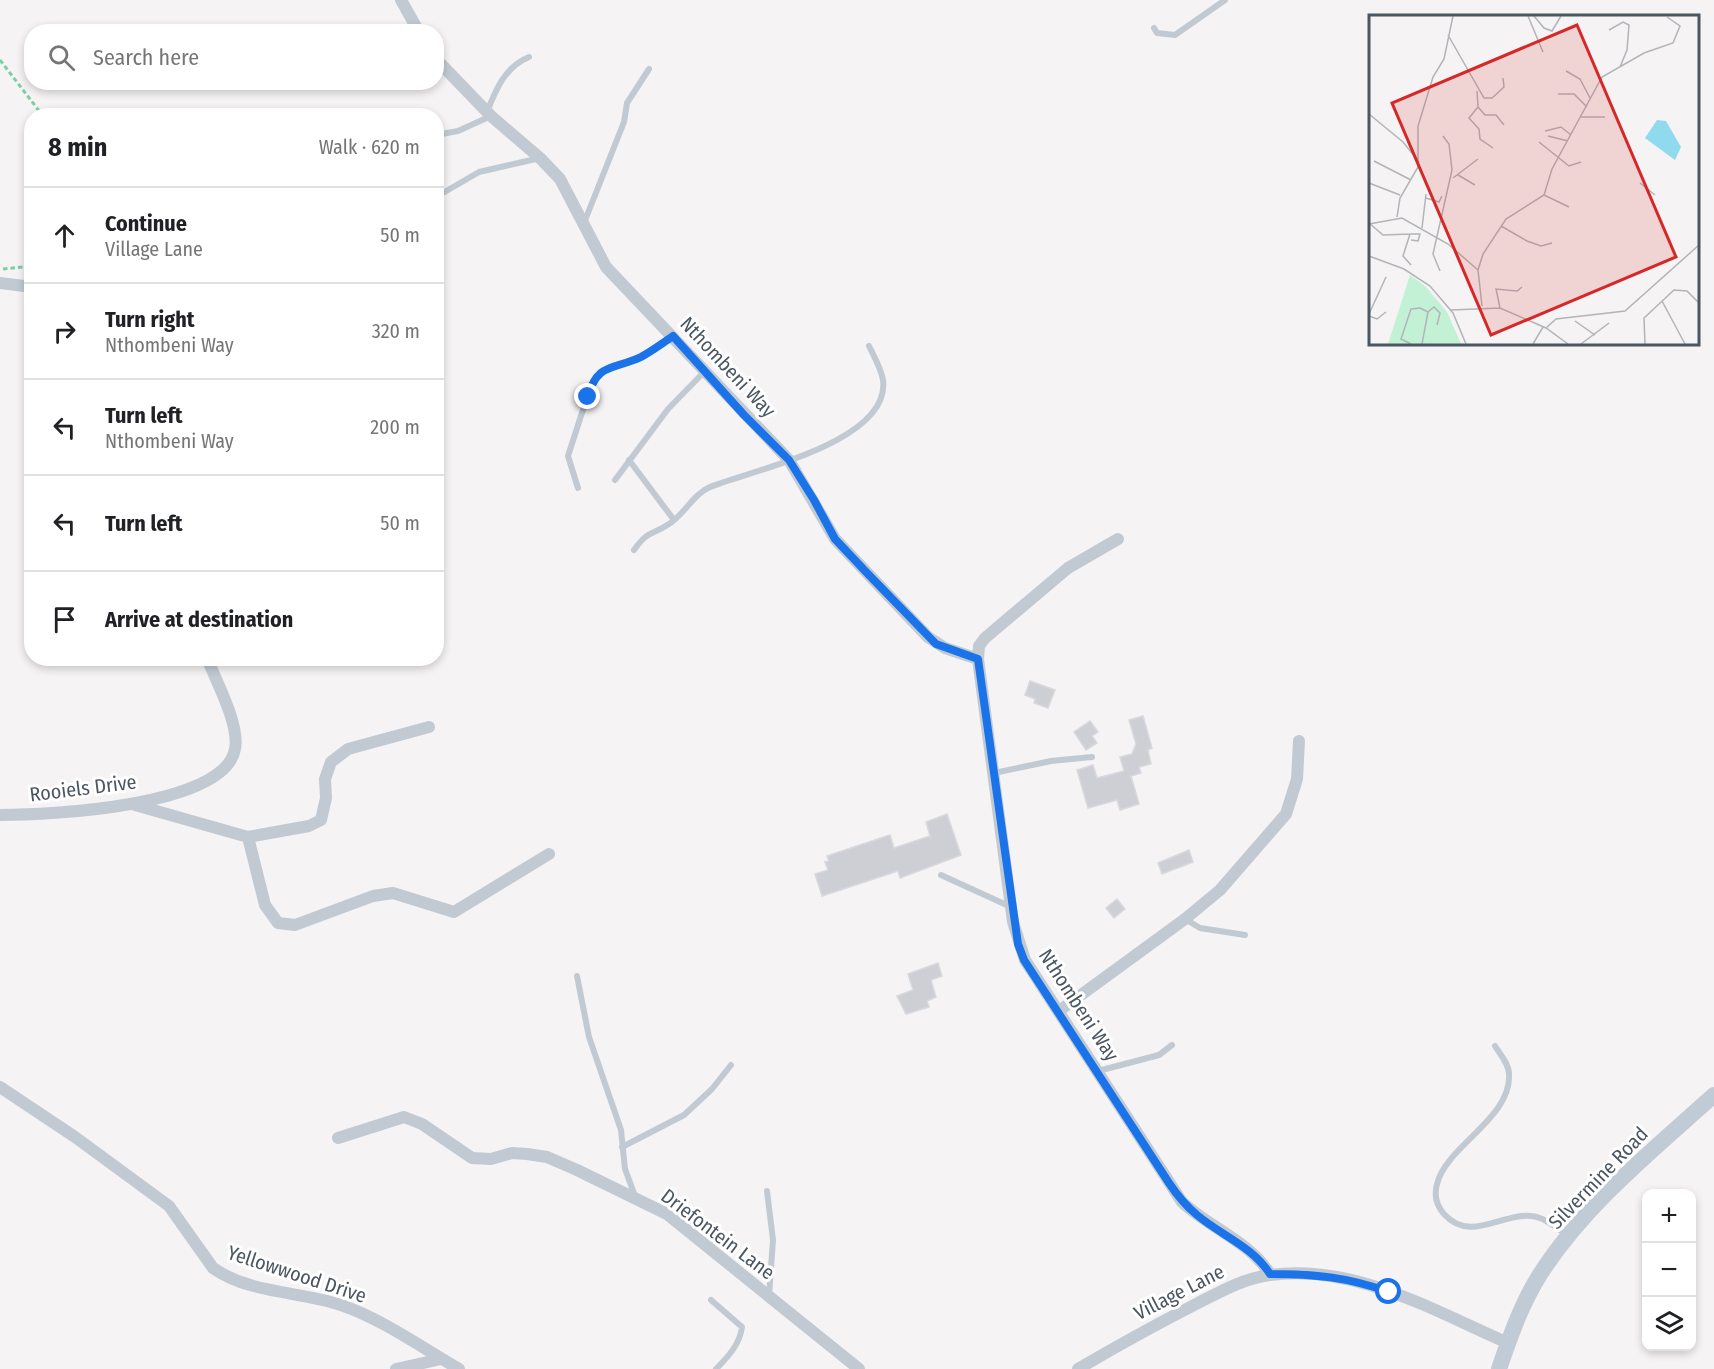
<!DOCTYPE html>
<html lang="en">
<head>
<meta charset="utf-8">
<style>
	:root { --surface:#fff; --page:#f6f6f6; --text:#202124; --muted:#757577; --line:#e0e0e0 }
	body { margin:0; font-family:"Fira Sans Condensed",sans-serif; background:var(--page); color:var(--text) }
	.controls { position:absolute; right:18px; bottom:18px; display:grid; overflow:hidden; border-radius:12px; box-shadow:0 3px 9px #0003 }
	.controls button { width:54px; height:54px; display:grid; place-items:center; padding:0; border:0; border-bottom:2px solid var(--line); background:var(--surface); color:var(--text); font:30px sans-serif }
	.stop { position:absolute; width:18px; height:18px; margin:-14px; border:4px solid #1a73e8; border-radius:50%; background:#fff }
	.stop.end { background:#1a73e8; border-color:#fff; box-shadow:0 2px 6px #0008 }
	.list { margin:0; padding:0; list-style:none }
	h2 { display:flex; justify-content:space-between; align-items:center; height:78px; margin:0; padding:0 24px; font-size:26px }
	h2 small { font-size:20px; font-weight:400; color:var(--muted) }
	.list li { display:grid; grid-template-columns:39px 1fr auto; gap:18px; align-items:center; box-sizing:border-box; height:96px; padding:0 24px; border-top:2px solid var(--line) }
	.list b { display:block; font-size:22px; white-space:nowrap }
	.list p { margin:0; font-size:20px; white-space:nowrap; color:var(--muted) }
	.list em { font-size:20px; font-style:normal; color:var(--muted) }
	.icon { flex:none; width:33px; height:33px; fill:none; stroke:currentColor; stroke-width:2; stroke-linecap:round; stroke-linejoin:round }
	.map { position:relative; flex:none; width:1714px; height:1369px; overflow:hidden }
	.search { position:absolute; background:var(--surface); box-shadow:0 3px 9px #0003; left:24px; top:24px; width:420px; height:66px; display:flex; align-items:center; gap:15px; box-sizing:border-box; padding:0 21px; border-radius:24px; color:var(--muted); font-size:22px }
	.panel { position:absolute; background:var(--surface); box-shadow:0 3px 9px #0003; left:24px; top:108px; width:420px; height:558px; border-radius:24px }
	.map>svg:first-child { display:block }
</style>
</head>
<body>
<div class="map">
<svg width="1714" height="1369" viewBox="0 0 1714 1369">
	<rect width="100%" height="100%" fill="#f5f3f3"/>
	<path fill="#cdcfd5" stroke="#d7d9de" stroke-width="1.5" d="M1030 681 1055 690 1048 708 1034 703 1035 699 1025 695Z
		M1143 716 1152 748 1148 750 1151 764 1139 767 1141 773 1131 776 1139 804 1120 810 1117 800 1088 808 1077 770 1093 765 1097 778 1124 771 1120 757 1132 754 1136 744 1129 720Z
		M1090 721 1098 732 1092 736 1097 743 1086 750 1074 732Z
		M947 814 961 855 900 878 898 871 822 896 815 874 828 870 825 862 829 861 827 856 890 835 894 848 930 836 926 822Z
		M1189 850 1193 862 1162 874 1158 863Z
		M1117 899 1125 909 1114 918 1106 908Z
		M938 963 942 976 931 980 936 997 927 1001 929 1007 906 1014 897 996 913 990 908 974Z"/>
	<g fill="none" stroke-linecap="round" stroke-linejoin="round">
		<path stroke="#7ad0a6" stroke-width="3" stroke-dasharray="4.5 3" stroke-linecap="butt" d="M0 60 43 116
			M3 269 32 266"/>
		<path stroke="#c1cad2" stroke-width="6" d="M1154 28 1157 33 1175 35 1225 0
			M487 112C496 89 505 67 529 57
			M436 135 458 131 491 116
			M436 197 479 172 540 158
			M584 223 624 122 627 103 649 69
			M629 460 674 520
			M615 480 668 409 705 371
			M578 488 568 456 591 385C604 363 618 366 640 357 651 352 662 343 673 336
			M634 550C648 530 651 536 669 524 685 514 692 495 710 487 752 470 891 442 883 380 881 368 874 356 869 346
			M994 773 1051 761 1092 757
			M941 875 1011 907
			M1185 919 1200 928 1245 935
			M577 976 589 1037 621 1130 625 1169 635 1196
			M1495 1046C1500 1054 1509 1064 1509 1074 1512 1118 1446 1146 1437 1184 1434 1195 1436 1205 1444 1214 1470 1243 1501 1213 1531 1216 1544 1217 1557 1228 1567 1235
			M1098 1071 1159 1055 1172 1045
			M622 1147 684 1115 712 1089 731 1065
			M767 1191 773 1240 769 1296
			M711 1300 742 1327C740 1344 728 1357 716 1369"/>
		<path stroke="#c1cad2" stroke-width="12" d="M401 0 419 32
			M436 59 491 116 540 158 560 179 606 267 789 460 835 539 928 637 945 648 978 659 1013 922 1025 960 1182 1202C1210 1228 1249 1241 1270 1274
			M0 283 32 287
			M978 659 979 646 985 638 1068 568 1118 539
			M135 805 248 837 265 905 278 923 295 925 373 896 393 893 454 912 549 854
			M0 815C48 815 225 807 235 749 240 725 216 681 207 658
			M248 837 309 826 321 820 326 798 325 779 331 762 348 749 429 727
			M1059 1011 1185 919 1220 890 1286 814 1297 779 1299 741
			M0 1087 75 1137 169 1206 213 1268C250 1294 300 1291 341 1305 382 1319 421 1347 459 1369
			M338 1138 404 1117 422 1124 472 1158 491 1159 512 1153 527 1154 547 1157 577 1170 667 1214 859 1369
			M396 1369 441 1359
			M1078 1369C1117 1346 1157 1324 1198 1303 1220 1292 1244 1278 1270 1275 1354 1263 1434 1311 1508 1343"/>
		<path stroke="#c1cbd6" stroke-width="16" d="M1499 1369C1510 1337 1521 1305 1539 1276 1584 1205 1652 1151 1714 1095"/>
	</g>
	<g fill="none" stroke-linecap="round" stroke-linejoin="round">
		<path stroke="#1a73e8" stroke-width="8" d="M588 397C597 362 614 370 641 357 652 351 663 343 673 336L744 415 789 460 814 500 835 539 868 574 936 644 978 659 1018 944 1024 960 1169 1183C1177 1195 1186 1206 1197 1215 1222 1236 1252 1246 1270 1274 1315 1274 1347 1277 1389 1292"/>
	</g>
	<g text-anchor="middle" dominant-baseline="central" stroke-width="6" stroke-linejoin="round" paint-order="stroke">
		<g font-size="20" fill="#4a5661" stroke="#fff">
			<text transform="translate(728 367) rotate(47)">Nthombeni Way</text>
			<text transform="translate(83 788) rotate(-7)">Rooiels Drive</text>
			<text transform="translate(1079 1005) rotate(57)">Nthombeni Way</text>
			<text transform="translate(1598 1178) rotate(-46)">Silvermine Road</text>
			<text transform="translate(718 1234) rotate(37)">Driefontein Lane</text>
			<text transform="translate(297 1274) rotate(18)">Yellowwood Drive</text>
			<text transform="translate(1179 1292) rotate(-27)">Village Lane</text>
		</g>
	</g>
	<g transform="translate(1369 15)">
		<rect width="330" height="330" fill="#f5f3f3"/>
		<path d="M41 260 57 272 78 297 92 329H19Z" fill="#c3f1d5"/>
		<path d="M288 105 297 106 312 132 306 145 276 123Z" fill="#90daee"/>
		<path fill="none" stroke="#b1b4b9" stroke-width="1.5" d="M159 1 174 37M165 1 175 13 183 16 192 1M240 15 254 7 260 10 258 35 251 52M79 20 115 83H123L135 72 134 63M197 56 211 64 221 83M108 76 109 92 100 103 110 114 111 124 124 133M189 79H205L218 92M109 92 116 100H127L135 110M0 99 34 127 50 147M212 102H236M176 116 192 112 202 120M179 121 199 126M170 127 200 151 212 147M5 146 42 165M89 160 106 170M84 163 109 144M0 168 31 180M271 168 286 180M175 180 200 192M57 183 70 187 73 181M28 202 31 183 49 152V111L64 62 75 44 84 1M0 208 14 220 41 219 34 241 42 250M0 209 33 203 79 229 109 255 113 291M132 211 158 226 172 231 183 228M53 213 57 179M41 219H51L49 226 42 225M0 241 35 254 61 271 84 298 97 329M109 255 114 239 137 204 175 180 183 154 233 62 275 38 304 28 311 11 298 2M71 256 64 239 83 155 80 129 74 121M293 286 316 329M131 293 127 274 148 276 153 272M82 295 131 293 177 313 199 329M0 299 17 262M0 301 8 304 17 297M206 306 226 320M177 313 187 304 256 296 330 230M42 329 32 324 42 294 51 293 59 297M53 329 59 297 65 292 71 298 68 310M164 329 174 312M212 329 240 308M276 329 275 303 305 275 318 276 330 288"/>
		<path fill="#d62828" fill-opacity="0.15" stroke="#d62828" stroke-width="3" d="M208 10 307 242 122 320 23 88Z"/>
		<rect width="330" height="330" fill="none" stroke="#4a5661" stroke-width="3"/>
	</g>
</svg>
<div class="controls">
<button>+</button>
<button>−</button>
<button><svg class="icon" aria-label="layers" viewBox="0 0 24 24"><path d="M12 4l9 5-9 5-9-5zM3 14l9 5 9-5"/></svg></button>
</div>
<div class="stop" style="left:1389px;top:1292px"></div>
<div class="stop end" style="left:588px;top:397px"></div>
<div class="search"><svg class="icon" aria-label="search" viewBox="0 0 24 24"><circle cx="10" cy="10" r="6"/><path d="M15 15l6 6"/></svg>Search here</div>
<section class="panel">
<h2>8 min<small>Walk · 620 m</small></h2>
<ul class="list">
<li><svg class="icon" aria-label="ahead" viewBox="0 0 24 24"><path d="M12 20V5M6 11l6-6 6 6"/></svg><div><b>Continue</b><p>Village Lane</p></div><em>50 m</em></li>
<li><svg class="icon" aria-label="right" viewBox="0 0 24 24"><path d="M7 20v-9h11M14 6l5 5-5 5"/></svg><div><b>Turn right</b><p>Nthombeni Way</p></div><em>320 m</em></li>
<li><svg class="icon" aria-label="left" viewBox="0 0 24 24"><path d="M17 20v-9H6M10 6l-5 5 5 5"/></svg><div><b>Turn left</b><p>Nthombeni Way</p></div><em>200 m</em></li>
<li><svg class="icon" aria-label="left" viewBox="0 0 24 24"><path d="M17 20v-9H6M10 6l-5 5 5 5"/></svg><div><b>Turn left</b></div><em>50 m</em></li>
<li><svg class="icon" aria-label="arrive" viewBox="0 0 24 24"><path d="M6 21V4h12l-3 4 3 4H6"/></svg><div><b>Arrive at destination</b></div></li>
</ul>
</section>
</div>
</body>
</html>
